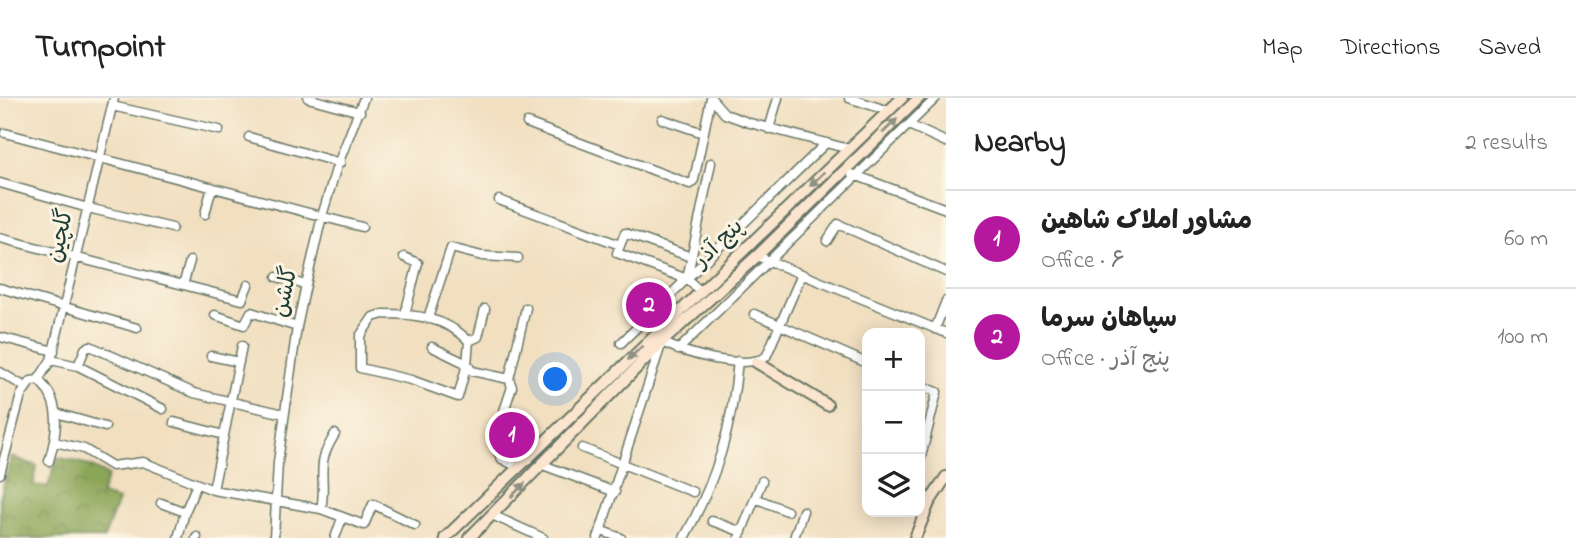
<!DOCTYPE html>
<html lang="en">
<head>
<meta charset="utf-8">
<style>
	:root { --surface:#fff; --page:#f2f2f2; --text:#222; --muted:#767676; --line:#e0e0e0; --accent:#b5179e }
	body { margin:0; font-family:"Indie Flower","Playpen Sans Arabic",sans-serif; background:var(--page); color:var(--text) }
	.controls { position:absolute; right:21px; bottom:21px; display:grid; overflow:hidden; border-radius:14px; box-shadow:0 4px 18px #0003 }
	.controls button { width:63px; height:63px; display:grid; place-items:center; padding:0; border:0; border-bottom:2px solid var(--line); background:var(--surface); color:var(--text); font:35px sans-serif }
	.you { position:absolute; left:556px; top:282px; width:24px; height:24px; margin:-18px; border:5px solid #fff; border-radius:50%; background:#1a73e8; box-shadow:0 0 0 10px #1a73e833 }
	.badge { display:grid; place-items:center; width:46px; height:46px; border-radius:50%; background:var(--accent); color:#fff; font-size:23px; font-weight:700 }
	.pin { position:absolute; translate:-50% -50%; border:4px solid #fff; box-shadow:0 2px 7px #0006 }
	.list { margin:0; padding:0; list-style:none }
	h2 { display:flex; justify-content:space-between; align-items:center; height:91px; margin:0; padding:0 28px; font-size:30px }
	h2 small { font-size:23px; font-weight:400; color:var(--muted) }
	.list li { display:grid; grid-template-columns:46px 1fr auto; gap:21px; align-items:center; box-sizing:border-box; height:98px; padding:0 28px; border-top:2px solid var(--line) }
	.list b { display:block; font-size:26px; white-space:nowrap }
	.list p { margin:0; font-size:23px; white-space:nowrap; color:var(--muted) }
	.list em { font-size:23px; font-style:normal; color:var(--muted) }
	.icon { flex:none; width:38px; height:38px; fill:none; stroke:currentColor; stroke-width:2; stroke-linecap:round; stroke-linejoin:round }
	.map { position:relative; flex:none; width:946px; height:440px; overflow:hidden }
	header { display:flex; align-items:center; gap:42px; box-sizing:border-box; height:98px; padding:0 35px; background:var(--surface); border-bottom:2px solid var(--line) }
	header strong { font-size:33px }
	nav { display:flex; gap:38px; margin-inline-start:auto; font-size:24px }
	main { display:flex }
	aside { flex:1; background:var(--surface) }
	.map>svg:first-child { display:block }
</style>
</head>
<body>
<header>
<strong>Turnpoint</strong>
<nav><a>Map</a><a>Directions</a><a>Saved</a></nav>
</header>
<main>
<div class="map">
<svg width="946" height="440" viewBox="0 0 946 440">
	<defs>
		<pattern id="forest-crowns" width="20" height="18" patternUnits="userSpaceOnUse" patternTransform="scale(1.75)"><rect width="20" height="18" fill="#8ca659"/><path d="M2 6a3 3 0 1 1 6 0M12 15a3 3 0 1 1 6 0" fill="none" stroke="#72884a"/></pattern>
	</defs>
	<rect width="100%" height="100%" fill="#fcf5e5"/>
	<filter id="ink" filterUnits="userSpaceOnUse"><feTurbulence type="fractalNoise" baseFrequency=".0143" numOctaves="2"/><feDisplacementMap in="SourceGraphic" scale="14" xChannelSelector="R" yChannelSelector="G"/><feConvolveMatrix kernelMatrix="1 2 1 2 8 2 1 2 1" color-interpolation-filters="sRGB"/></filter>
	<filter id="wash" filterUnits="userSpaceOnUse"><feTurbulence type="fractalNoise" baseFrequency=".00686" numOctaves="4" result="noise"/><feDisplacementMap in="SourceGraphic" scale="28" xChannelSelector="R" yChannelSelector="G"/><feGaussianBlur stdDeviation="1.57" result="paint"/><feColorMatrix in="noise" values="0 0 0 0 0 0 0 0 0 0 0 0 0 0 0 0 0 1.4 0 .05"/><feComposite in="paint" operator="in"/></filter>
	<g filter="url(#wash)">
		<rect width="100%" height="100%" fill="#f1dfc0"/>
		<path fill="url(#forest-crowns)" stroke="#567246" stroke-width="2" d="M12 359 37 368 33 387 48 389 57 360C77 362 92 367 108 378L101 397 118 402 104 440H0V400Z"/>
	</g>
	<g filter="url(#ink)">
		<g fill="none" stroke-linecap="round" stroke-linejoin="round">
			<g stroke="#687665" stroke-width="11">
				<path id="street" d="M308 0 360 14
					M711 0 725 16 750 25 849 51
					M849 0 889 13
					M112 8 219 32
					M662 21 703 35
					M527 25 690 86 694 82 711 0
					M909 27 946 44
					M769 31 778 0
					M5 35 362 129
					M249 39 340 65
					M852 76 946 111
					M0 85 88 110 172 130
					M499 102 620 147
					M205 116 212 89
					M0 140 242 202 248 187
					M827 143 838 126 946 174
					M757 158 946 235
					M404 159 418 165 405 216
					M277 179 306 187
					M687 181 617 155 625 135 691 159
					M183 187 190 163
					M0 190 137 230
					M700 193 687 181 711 65
					M383 216C415 216 445 219 469 243L467 266 458 299 411 282 360 270V238L373 219Z
					M754 216 867 265
					M215 217 244 227 251 214 297 229
					M428 220 451 150 482 158 518 160
					M935 231 946 203
					M0 239 54 253
					M469 243 478 239 485 211
					M621 245 826 45
					M432 249 467 266 472 273 509 281 512 289 493 346 502 361 518 369
					M678 252 936 0
					M211 258 239 264
					M51 262 78 268 163 311
					M78 268 85 251 90 248 194 295 284 316
					M0 274 25 289
					M509 281 526 210
					M38 282 51 262 114 0
					M920 287 937 294 920 363
					M56 315 105 329
					M174 324 224 337
					M55 344 84 351 112 368 143 364 213 392 321 411C325 393 321 380 323 364 324 354 330 345 335 336
					M582 350 693 394
					M543 367 615 394
					M0 376 21 297 31 283 38 282C63 303 57 336 49 363
					M920 388 929 405
					M213 392 242 248
					M755 400 787 413
					M161 405 185 414
					M321 411 364 427 373 406 415 427
					M492 417 543 440
					M712 423 742 434
					M602 433 621 440
					M178 440 185 414 197 386
					M196 440 197 439
					M274 440 278 364 297 229 306 187 322 118 336 71 364 0
					M335 440 342 420
					M598 440 662 244C686 256 742 272 766 259L802 176
					M684 440C717 381 732 330 738 263
					M739 440 762 383
					M794 440 803 413"/>
			</g>
			<g stroke="#687665" stroke-width="14">
				<path id="secondary" d="M756 264 827 307
					M445 440 902 0
					M469 440 662 244 757 158 919 0
					M915 440 929 405 946 379"/>
			</g>
			<use href="#street" stroke="#fff" stroke-width="8"/>
			<use href="#secondary" stroke="#fbe5cf" stroke-width="10"/>
		</g>
		<defs><path id="oneway-solid" d="M-6-.8H1V-3.2L6.5 0L1 3.2V.8H-6Z" transform="scale(1.75)"/></defs>
		<g fill="#8d9182">
			<use href="#oneway-solid" transform="translate(890 28) rotate(-44)"/>
			<use href="#oneway-solid" transform="translate(817 81) rotate(136)"/>
			<use href="#oneway-solid" transform="translate(635 255) rotate(136)"/>
			<use href="#oneway-solid" transform="translate(518 392) rotate(-45)"/>
		</g>
	</g>
	<g text-anchor="middle" dominant-baseline="central" stroke-width="6" stroke-linejoin="round" paint-order="stroke">
		<g font-size="23" fill="#1f3d34" stroke="#fcf5e5">
			<text transform="translate(61 138) rotate(-77)">گلچین</text>
			<text transform="translate(719 146) rotate(-44)">پنج آذر</text>
			<text transform="translate(286 194) rotate(-78)">گلشن</text>
		</g>
	</g>
</svg>
<div class="controls">
<button>+</button>
<button>−</button>
<button><svg class="icon" aria-label="layers" viewBox="0 0 24 24"><path d="M12 4l9 5-9 5-9-5zM3 14l9 5 9-5"/></svg></button>
</div>
<div class="you"></div>
<div class="pin badge" style="left:512px;top:337px">1</div>
<div class="pin badge" style="left:649px;top:207px">2</div>
</div>
<aside>
<h2>Nearby<small>2 results</small></h2>
<ul class="list">
<li><span class="badge">1</span><div><b>مشاور املاک شاهین</b><p>Office · ۶</p></div><em>60 m</em></li>
<li><span class="badge">2</span><div><b>سپاهان سرما</b><p>Office · پنج آذر</p></div><em>100 m</em></li>
</ul>
</aside>
</main>
</body>
</html>
